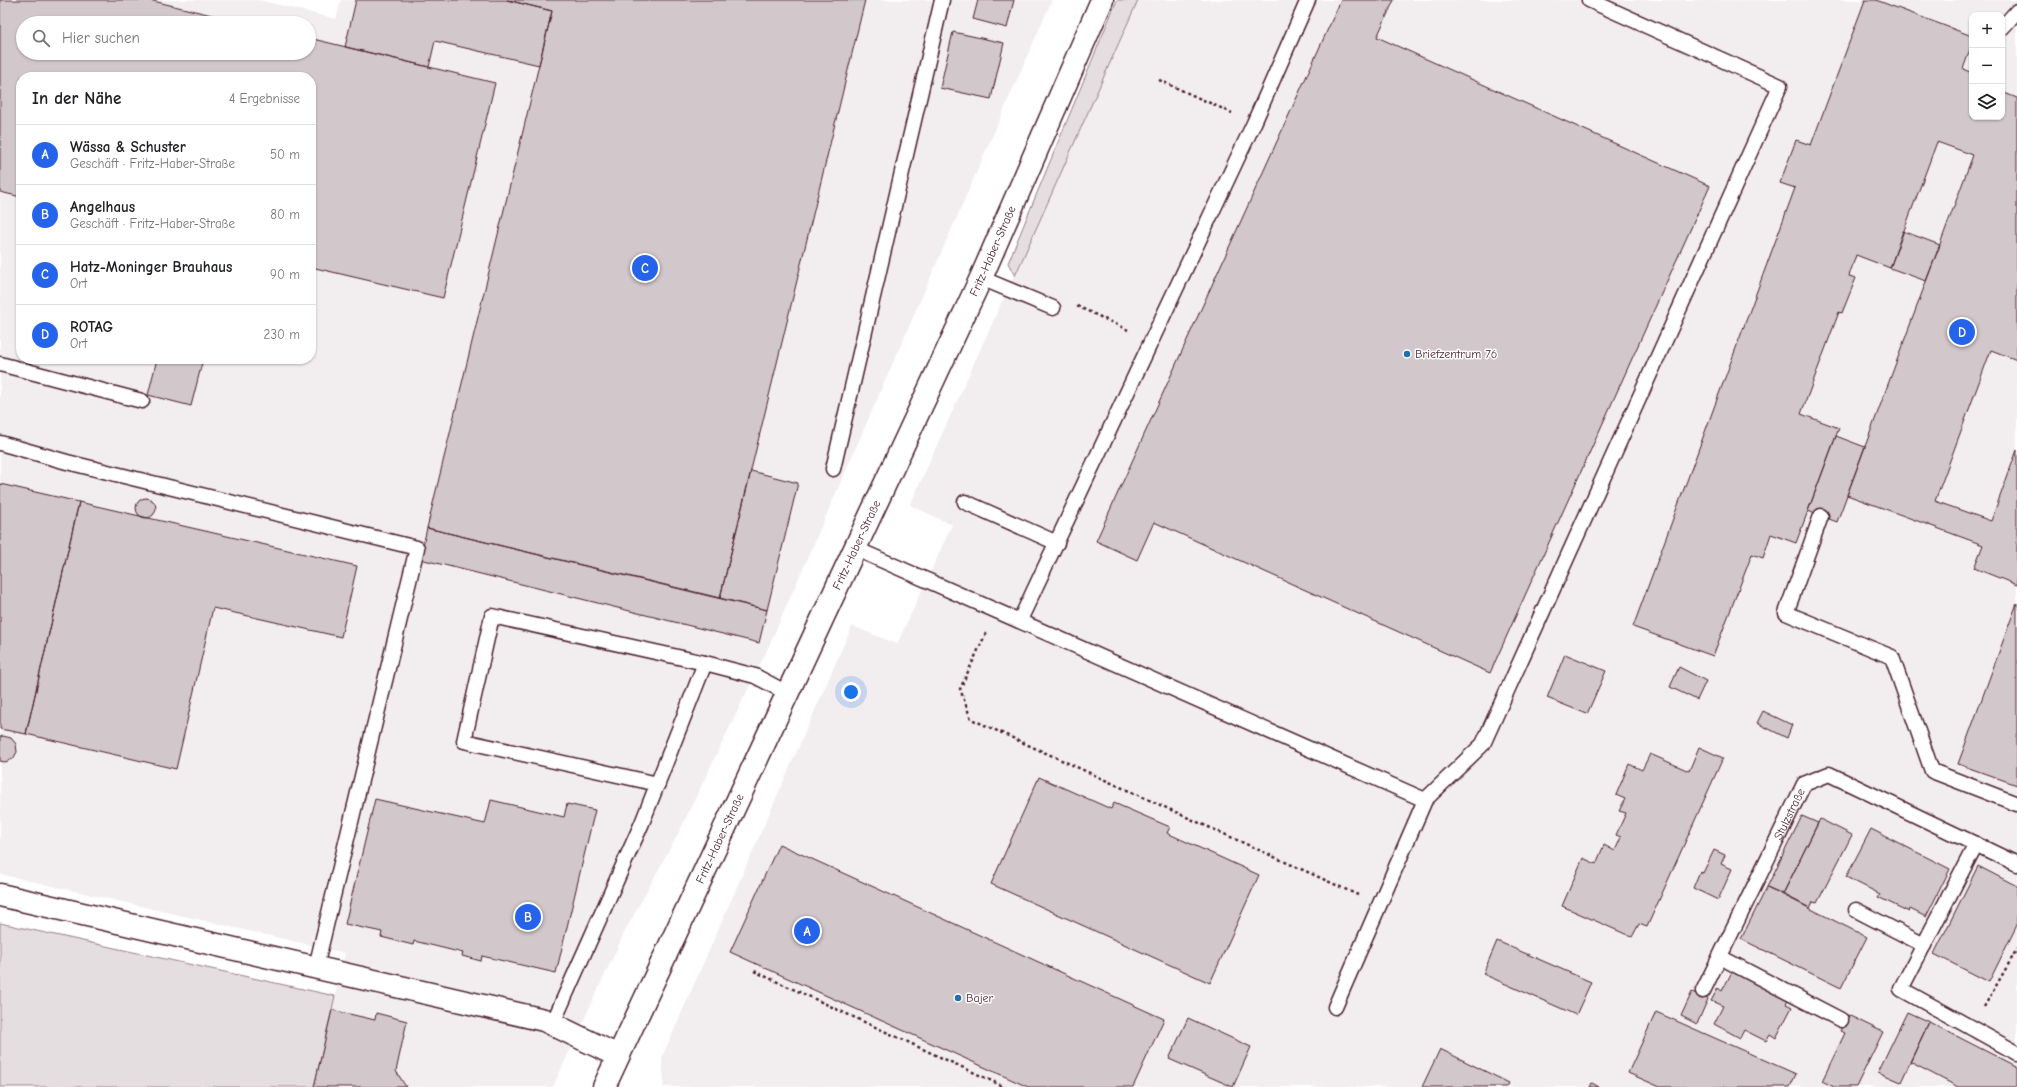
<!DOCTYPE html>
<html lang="de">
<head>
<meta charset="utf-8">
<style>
	:root { --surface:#fff; --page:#f2f2f2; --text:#202124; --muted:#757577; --line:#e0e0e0; --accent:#2563eb }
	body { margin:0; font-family:"Comic Neue",sans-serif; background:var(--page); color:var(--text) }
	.controls { position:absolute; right:12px; top:12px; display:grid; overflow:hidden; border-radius:8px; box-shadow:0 1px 3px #0004 }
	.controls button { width:36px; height:36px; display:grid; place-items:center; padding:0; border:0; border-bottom:1px solid var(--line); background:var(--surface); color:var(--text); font:20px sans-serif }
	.you { position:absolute; left:851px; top:692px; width:14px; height:14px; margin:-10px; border:3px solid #fff; border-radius:50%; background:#1a73e8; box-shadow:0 0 0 6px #1a73e833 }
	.badge { display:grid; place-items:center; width:26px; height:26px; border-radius:50%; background:var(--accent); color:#fff; font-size:13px; font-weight:700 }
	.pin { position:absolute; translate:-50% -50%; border:2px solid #fff; box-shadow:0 1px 4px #0006 }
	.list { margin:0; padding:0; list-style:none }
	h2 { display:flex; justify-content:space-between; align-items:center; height:52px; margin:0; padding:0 16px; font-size:17px }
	h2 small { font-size:13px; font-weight:400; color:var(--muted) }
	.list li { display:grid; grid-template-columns:26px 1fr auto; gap:12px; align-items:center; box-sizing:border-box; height:60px; padding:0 16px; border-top:1px solid var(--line) }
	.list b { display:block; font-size:15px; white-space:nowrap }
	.list p { margin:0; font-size:13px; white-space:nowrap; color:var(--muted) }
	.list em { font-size:13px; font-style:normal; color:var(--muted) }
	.icon { flex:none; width:22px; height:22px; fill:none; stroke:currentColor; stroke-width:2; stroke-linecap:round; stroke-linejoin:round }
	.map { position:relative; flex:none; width:2017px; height:1087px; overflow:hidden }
	.search { position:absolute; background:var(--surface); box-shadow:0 1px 3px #0004; left:16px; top:16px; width:300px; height:44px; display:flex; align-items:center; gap:10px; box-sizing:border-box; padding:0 14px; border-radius:22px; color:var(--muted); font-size:15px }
	.panel { position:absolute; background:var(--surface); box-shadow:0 1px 3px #0004; left:16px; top:72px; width:300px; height:292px; border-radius:16px }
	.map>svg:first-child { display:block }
</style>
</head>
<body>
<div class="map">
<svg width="2017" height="1087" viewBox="0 0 2017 1087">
	<rect width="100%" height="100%" fill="#fff"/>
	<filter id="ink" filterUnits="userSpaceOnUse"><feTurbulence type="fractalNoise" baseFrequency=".025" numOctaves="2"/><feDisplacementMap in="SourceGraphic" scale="8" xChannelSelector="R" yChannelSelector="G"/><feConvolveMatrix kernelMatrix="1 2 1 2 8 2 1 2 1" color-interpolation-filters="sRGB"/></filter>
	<g filter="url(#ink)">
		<path fill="#f2eeef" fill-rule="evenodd" d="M0 0H259L336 19 341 0H1052L768 648 679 832 626 929 553 1087H314L345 953 0 874ZM23 23H309V53H23ZM21 77H311V359H21Z
			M1138 0H2017V1087H663L664 1083 662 1057 852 626 897 644 952 525 910 505ZM1972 15H2002V117H1972Z"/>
		<path fill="#e5dee0" stroke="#987e86" d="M1117 0H1138L1015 276 1008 263Z
			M0 923 335 996 314 1087H0Z"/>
		<path fill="#d2c7cb" stroke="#4a1f2b" d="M0 0H149L245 23H23V53H309V38L495 83 443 298 311 267V77H21V197L0 192Z
			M356 0H507L552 11 539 65 435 41 429 67 345 47Z
			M507 0H865L720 598 427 528 552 11Z
			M978 0H1014L1007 28 973 19Z
			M1341 0H1394L1377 37 1710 186 1490 673 1154 522 1137 560 1096 541Z
			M1865 0H1876L1972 36V44L1963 69 1972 73V117H2002V92L2017 98V360L1991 350 1935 501 1991 521 2017 450V585L1974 568 1983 545 1847 495 1973 155 1937 142 1890 268 1856 255 1849 276 1856 278 1842 313 1839 312 1801 414 1839 428 1796 543 1771 534 1763 558 1752 554 1713 656 1633 627 1795 188 1780 183 1796 140 1811 145Z
			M953 32 1004 43 991 99 940 88Z
			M1903 231 1940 245 1926 281 1890 268Z
			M157 359H203L191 406 148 395Z
			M1836 436 1865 447 1837 522 1808 511Z
			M751 471 798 483 767 610 720 598Z
			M0 484 79 502 26 734 0 729Z
			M136 508a10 10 0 1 1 20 0a10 10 0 1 1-20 0Z
			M79 502 357 566 341 637 213 608 176 769 26 734Z
			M427 528 767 610 759 643 420 559Z
			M2017 603V785L1958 764Z
			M1565 654 1606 671 1587 714 1547 698Z
			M1679 667 1706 681 1697 700 1670 687Z
			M1763 711 1792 725 1787 738 1757 723Z
			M3 736 11 738 16 744 17 752 13 759 5 762 0 761V737Z
			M1699 747 1723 758 1647 927 1639 924 1632 937 1562 906 1583 858 1596 864 1604 845 1615 851 1621 837 1616 835 1626 813 1619 811 1625 799 1616 795 1629 764 1642 770 1650 754 1689 771Z
			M1039 777 1111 809 1114 803 1170 827 1167 833 1259 875 1210 983 991 884Z
			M375 799 485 824 491 800 564 817 567 804 595 810 556 973 482 956 481 961 462 956 463 953 414 941 413 945 381 937 382 932 345 924Z
			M1802 816 1818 823 1783 894 1767 887Z
			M1820 819 1852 835 1817 903 1813 902 1810 908 1783 894Z
			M1871 829 1950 869 1926 917 1910 909 1909 912 1878 897 1880 894 1846 877Z
			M779 844 1164 1019 1133 1087H1028L730 952Z
			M1714 850 1725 855 1721 864 1732 869 1718 900 1693 888 1700 871 1703 873Z
			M1978 866 2017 886V925L1989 982 1934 954Z
			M1767 887 1867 937 1841 988 1741 939Z
			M1497 941 1591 982 1576 1015 1483 974Z
			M1733 970 1789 999 1786 1004 1792 1007 1776 1038 1770 1034 1766 1041 1744 1030 1740 1038 1714 1024 1723 1006 1711 1001 1718 988 1722 991Z
			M1692 992 1708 999 1697 1024 1681 1016Z
			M332 1010 375 1020 376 1013 407 1021 396 1071 406 1087H314Z
			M1656 1012 1796 1074 1790 1087H1660L1628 1073Z
			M1907 1012 1929 1022 1901 1082 1878 1072Z
			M1848 1015 1883 1032 1856 1087H1834L1822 1081 1845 1033 1840 1031Z
			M1188 1018 1251 1047 1233 1087 1169 1059Z
			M1929 1022 2017 1067V1087H1958L1910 1062Z
			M1440 1049 1509 1083 1507 1087H1422Z
			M1592 1083 1599 1087H1590Z"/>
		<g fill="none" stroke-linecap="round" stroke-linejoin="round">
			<g stroke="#4a1f2b" stroke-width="17">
				<g id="service">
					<path d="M2002 28 2017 11"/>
					<path d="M981 278 1053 308"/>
					<path d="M0 364 142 401"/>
					<path d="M0 443 67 462 417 548 316 967"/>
					<path d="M833 469 942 0"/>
					<path d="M965 502 1057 543"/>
					<path d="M1821 516 1786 613 1892 657 1932 771 2017 804"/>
					<path d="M854 548 1425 800"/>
					<path d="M1020 620 1254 123 1308 0"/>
					<path d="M658 784 464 741 492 616 705 663"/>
					<path d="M1976 844 1901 989 2017 1053"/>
					<path d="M1856 910 1924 945"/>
					<path d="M1720 957 1841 1020"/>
					<path id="s1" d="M1703 991 1804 784 1829 774 2017 864"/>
					<path d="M1335 1007 1425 800 1483 744 1780 86 1589 0"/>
					<path d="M553 1023 642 823 705 663 755 676 787 693"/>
				</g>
			</g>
			<g stroke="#4a1f2b" stroke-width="25">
				<g id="minor">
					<path d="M0 895 544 1020 618 1056"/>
					<path id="s2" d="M604 1087 981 278 1102 0"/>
				</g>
			</g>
			<path stroke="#4a1f2b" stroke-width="2.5" stroke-dasharray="3 3" stroke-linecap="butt" d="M1159 80 1232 113
				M1077 306 1128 330
				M986 633 960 689 971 719 1358 895
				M754 971 1005 1087
				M1984 1007 2017 949"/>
			<use href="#service" stroke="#fff" stroke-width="14"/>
			<use href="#minor" stroke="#fff" stroke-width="22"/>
		</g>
	</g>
	<g fill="#1f6fb2" stroke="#fff" stroke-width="1.5">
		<circle cx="1407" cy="354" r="4"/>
		<circle cx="958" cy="998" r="4"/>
	</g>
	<g text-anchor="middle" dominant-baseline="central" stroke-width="3" stroke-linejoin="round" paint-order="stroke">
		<g font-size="12" fill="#4a1f2b" stroke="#fff">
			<text stroke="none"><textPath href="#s2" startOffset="922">Fritz-Haber-Straße</textPath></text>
			<text stroke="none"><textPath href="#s2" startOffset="598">Fritz-Haber-Straße</textPath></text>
			<text stroke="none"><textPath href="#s1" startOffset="197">Stulzstraße</textPath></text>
			<text stroke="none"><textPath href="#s2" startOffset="274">Fritz-Haber-Straße</textPath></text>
		</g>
		<g font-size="12" fill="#4a1f2b" stroke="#fff" text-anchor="start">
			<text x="1415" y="354">Briefzentrum 76</text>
			<text x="966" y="998">Bajer</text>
		</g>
	</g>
</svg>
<div class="controls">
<button>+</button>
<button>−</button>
<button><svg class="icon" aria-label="layers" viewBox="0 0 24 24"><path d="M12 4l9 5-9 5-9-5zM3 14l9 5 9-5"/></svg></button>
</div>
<div class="you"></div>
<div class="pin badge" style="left:807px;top:931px">A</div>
<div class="pin badge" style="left:528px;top:917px">B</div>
<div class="pin badge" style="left:645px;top:268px">C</div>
<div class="pin badge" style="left:1962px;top:332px">D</div>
<div class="search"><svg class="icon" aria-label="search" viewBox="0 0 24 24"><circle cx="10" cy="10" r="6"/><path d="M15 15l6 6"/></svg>Hier suchen</div>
<section class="panel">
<h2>In der Nähe<small>4 Ergebnisse</small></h2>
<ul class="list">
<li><span class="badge">A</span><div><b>Wässa &amp; Schuster</b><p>Geschäft · Fritz-Haber-Straße</p></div><em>50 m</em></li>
<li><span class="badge">B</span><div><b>Angelhaus</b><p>Geschäft · Fritz-Haber-Straße</p></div><em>80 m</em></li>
<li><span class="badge">C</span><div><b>Hatz-Moninger Brauhaus</b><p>Ort</p></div><em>90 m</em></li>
<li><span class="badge">D</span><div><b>ROTAG</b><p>Ort</p></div><em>230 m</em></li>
</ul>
</section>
</div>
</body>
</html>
